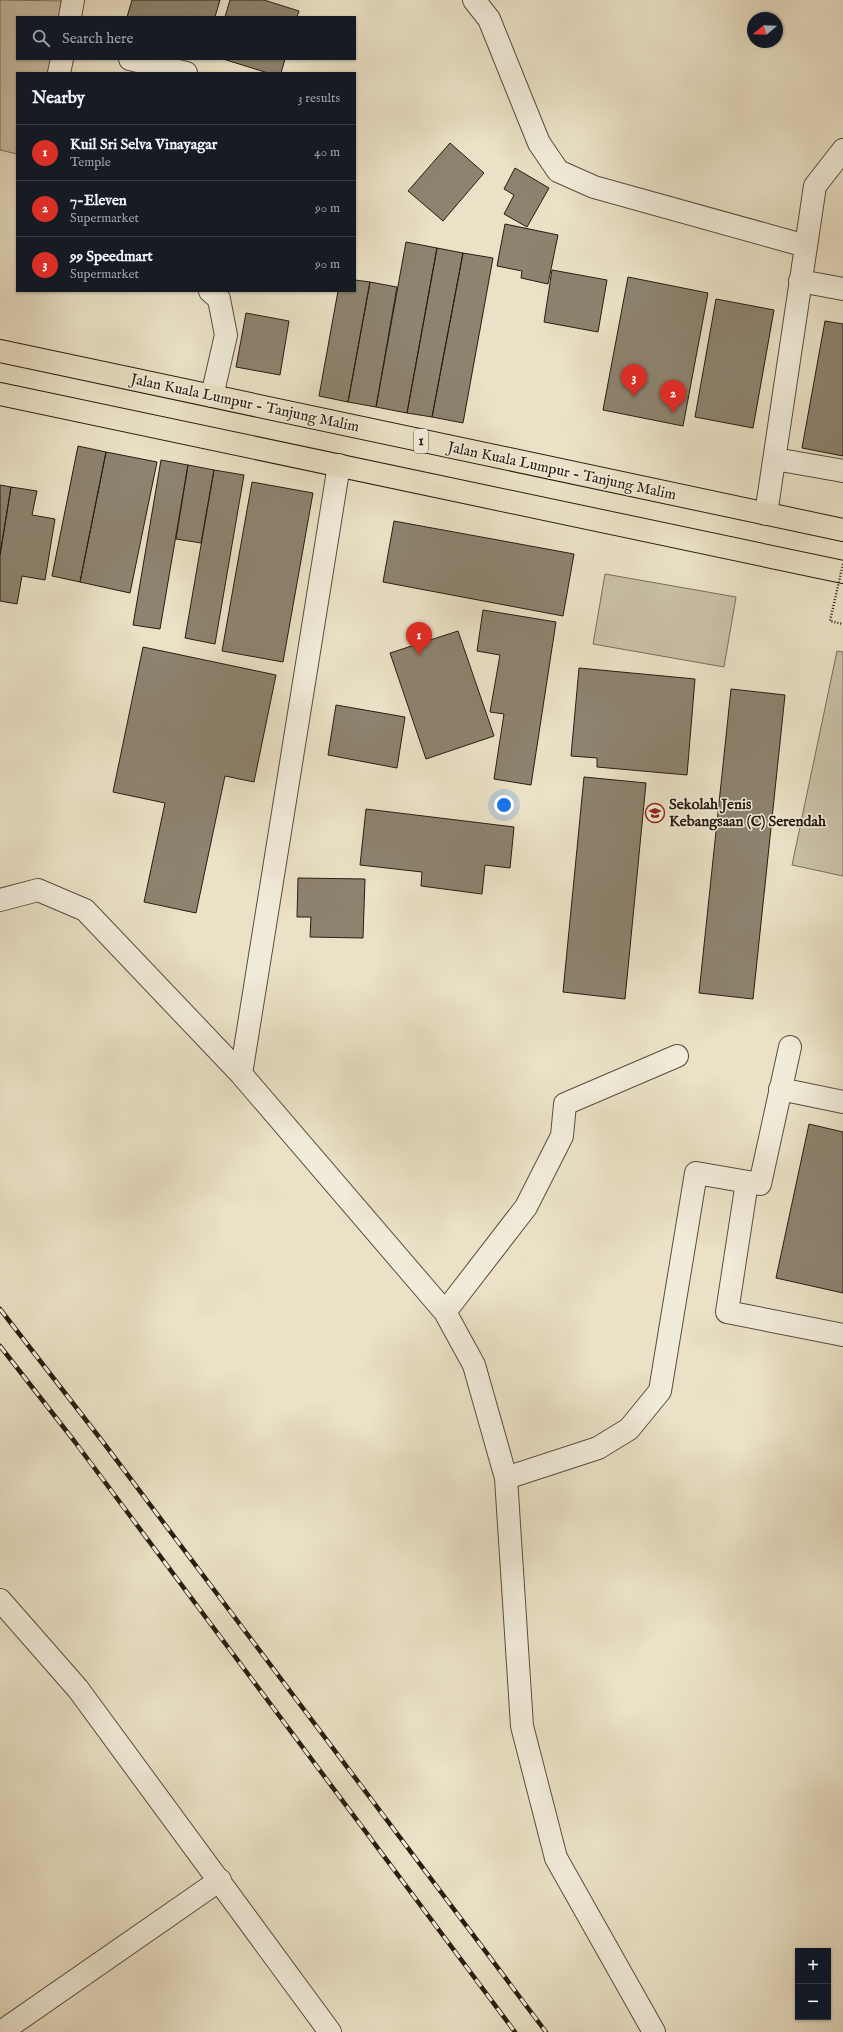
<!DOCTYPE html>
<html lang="en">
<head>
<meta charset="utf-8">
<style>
	:root { --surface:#171b24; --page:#242831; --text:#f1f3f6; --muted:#9ea1a6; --line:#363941; --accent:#d93025 }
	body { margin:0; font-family:"IM FELL English",serif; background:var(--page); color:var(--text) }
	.controls { position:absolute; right:12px; bottom:12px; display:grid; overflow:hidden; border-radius:0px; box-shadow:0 1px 3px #0004 }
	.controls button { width:36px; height:36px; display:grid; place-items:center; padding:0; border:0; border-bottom:1px solid var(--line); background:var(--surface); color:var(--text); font:20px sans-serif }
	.compass { position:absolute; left:747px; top:12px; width:36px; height:36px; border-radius:50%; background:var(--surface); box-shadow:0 1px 3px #0004; rotate:251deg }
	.you { position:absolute; left:504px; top:805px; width:14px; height:14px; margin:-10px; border:3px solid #fff; border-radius:50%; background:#1a73e8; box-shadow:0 0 0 6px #1a73e833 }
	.badge { display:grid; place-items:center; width:26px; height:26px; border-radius:50%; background:var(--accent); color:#fff; font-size:13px; font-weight:700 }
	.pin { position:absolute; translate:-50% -33px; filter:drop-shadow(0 1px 2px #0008) }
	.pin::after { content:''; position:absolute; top:21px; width:14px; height:12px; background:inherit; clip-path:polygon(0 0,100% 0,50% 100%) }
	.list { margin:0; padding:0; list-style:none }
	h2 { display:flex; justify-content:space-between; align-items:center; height:52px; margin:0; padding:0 16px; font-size:17px }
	h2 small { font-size:13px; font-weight:400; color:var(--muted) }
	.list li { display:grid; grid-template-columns:26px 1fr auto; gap:12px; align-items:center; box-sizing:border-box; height:56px; padding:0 16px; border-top:1px solid var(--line) }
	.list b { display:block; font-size:15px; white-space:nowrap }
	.list p { margin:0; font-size:13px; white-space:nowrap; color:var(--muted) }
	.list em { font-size:13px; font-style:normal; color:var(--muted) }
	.icon { flex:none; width:22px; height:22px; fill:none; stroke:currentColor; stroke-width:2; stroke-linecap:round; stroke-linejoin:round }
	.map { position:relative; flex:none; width:843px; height:2032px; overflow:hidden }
	.search { position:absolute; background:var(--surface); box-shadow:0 1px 3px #0004; left:16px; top:16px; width:340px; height:44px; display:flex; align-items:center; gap:10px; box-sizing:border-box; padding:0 14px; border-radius:0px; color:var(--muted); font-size:15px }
	.panel { position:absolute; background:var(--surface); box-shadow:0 1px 3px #0004; left:16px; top:72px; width:340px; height:220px; border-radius:0px }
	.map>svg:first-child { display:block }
</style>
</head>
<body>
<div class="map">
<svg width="843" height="2032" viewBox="0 0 843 2032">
	<rect width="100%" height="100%" fill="#eae1c6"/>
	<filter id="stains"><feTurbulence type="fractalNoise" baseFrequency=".005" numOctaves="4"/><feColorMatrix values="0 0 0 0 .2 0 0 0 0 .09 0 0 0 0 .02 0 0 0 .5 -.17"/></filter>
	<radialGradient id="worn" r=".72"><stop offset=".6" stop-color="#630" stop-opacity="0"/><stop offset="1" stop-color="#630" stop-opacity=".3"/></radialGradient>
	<path fill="#c9c0a7" stroke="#786e5c" d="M0 0 66 1 62 17H17V59H52L49 73H17V154L0 150Z
		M605 574 736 597 724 667 593 644Z
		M837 651 843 652V876L792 865Z"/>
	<path fill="#8d836f" stroke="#281d11" d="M132 0H220L215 17H127Z
		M230 0H264L299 11 297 17H225Z
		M223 59H285L281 73H268Z
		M450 143 484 173 443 221 408 191Z
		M515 168 549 188 527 227 504 214 514 195 504 189Z
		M505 224 558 235 548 284 521 278 522 271 497 266Z
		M406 242 437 248 407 413 376 407Z
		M437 248 463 253 432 417 407 413Z
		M463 253 493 258 463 423 432 417Z
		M552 270 607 280 598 332 544 322Z
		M628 277 708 293 683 426 603 410Z
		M355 280 370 282 348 402 319 396 338 291H355Z
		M370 282 397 287 376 407 348 402Z
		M716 299 774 310 753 428 695 417Z
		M246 313 289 321 280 375 236 367Z
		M825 321 843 324V456L802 448Z
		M78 446 106 452 80 582 52 576Z
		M106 452 157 462 130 593 80 582Z
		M161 460 188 465 160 629 133 625Z
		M188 465 214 470 201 543 176 539Z
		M214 470 244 475 215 644 185 638Z
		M252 482 313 493 283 662 222 651Z
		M0 485 11 487 0 555Z
		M11 487 37 491 32 515 55 519 45 580 22 576 17 604 0 601V555Z
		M394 521 574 554 563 616 383 582Z
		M483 610 556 622 531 785 494 779 504 714 490 712 500 655 477 651Z
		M458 631 494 736 426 759 390 653Z
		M143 647 276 675 254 782 225 776 196 913 144 902 165 803 113 792Z
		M579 668 695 679 687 775 597 767V758L571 756Z
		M731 689 785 695 753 999 699 993Z
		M336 705 405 717 397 768 328 755Z
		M584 777 646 783 625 999 563 992Z
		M366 809 514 827 510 868 485 865 482 894 421 886 422 872 360 865Z
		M298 878 365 879 363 938 310 937 311 917H297Z
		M809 1124 843 1132V1293L776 1278Z"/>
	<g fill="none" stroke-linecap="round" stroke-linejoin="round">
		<g stroke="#584e3e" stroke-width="24">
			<path id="minor" d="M474 0 489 19 539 143 558 171 594 187 806 246
				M70 17 73 0
				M130 59 186 73
				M59 73 62 59
				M800 281 843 289
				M210 291 219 299 226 335 212 396
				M775 459 843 471
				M766 514 815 186 843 150
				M0 900 38 890 85 910 241 1074 445 1312 474 1365 506 1478 522 1726 556 1858 654 2032
				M241 1074 339 465
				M780 1089 843 1102
				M747 1182 727 1312 843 1335
				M445 1312 526 1207 562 1136 565 1104 677 1056
				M506 1478 598 1448 629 1429 660 1391 696 1173 760 1184 790 1047
				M0 1600 78 1689 330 2032
				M1 2032 220 1880"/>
		</g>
		<g stroke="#281d11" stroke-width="24">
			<path id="major" d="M0 351 843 530
				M0 394 843 572"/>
		</g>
		<use href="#minor" stroke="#f1ecda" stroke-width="22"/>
		<use href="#major" stroke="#eae1c6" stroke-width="22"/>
		<g stroke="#281d11" stroke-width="4.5">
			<path id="rail" d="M0 1309 106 1446 546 2032
				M0 1346 75 1442 515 2032"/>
		</g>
		<use href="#rail" stroke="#f1ecda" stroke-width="3" stroke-dasharray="9" stroke-linecap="butt"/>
		<path stroke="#281d11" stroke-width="2.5" stroke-dasharray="1 2" stroke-linecap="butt" d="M843 564 830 621 843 624"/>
	</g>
	<defs>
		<g id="school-ring" transform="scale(1)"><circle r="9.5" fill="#f1ecda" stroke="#8f2418" stroke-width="1.5"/><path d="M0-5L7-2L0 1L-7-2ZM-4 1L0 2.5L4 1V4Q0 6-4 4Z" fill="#8f2418"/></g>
	</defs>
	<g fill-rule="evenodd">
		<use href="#school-ring" x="655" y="813"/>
	</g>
	<g text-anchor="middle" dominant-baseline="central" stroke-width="3" stroke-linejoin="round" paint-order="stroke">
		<rect fill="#f1ecda" stroke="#645b4d" stroke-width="1" x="414" y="429" width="14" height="24" rx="3"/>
		<g font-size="14" font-weight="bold" fill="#281d11">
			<text x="421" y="441">1</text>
		</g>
		<g font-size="15" fill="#281d11" stroke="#f1ecda">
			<text transform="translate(245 403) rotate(12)">Jalan Kuala Lumpur - Tanjung Malim</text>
			<text transform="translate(562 471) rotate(12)">Jalan Kuala Lumpur - Tanjung Malim</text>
		</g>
		<g font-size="15" font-weight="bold" fill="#281d11" stroke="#f1ecda" text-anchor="start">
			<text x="669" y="804">Sekolah Jenis<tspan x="669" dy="17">Kebangsaan (C) Serendah</tspan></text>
		</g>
	</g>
	<rect width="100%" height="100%" filter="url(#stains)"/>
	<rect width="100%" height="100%" fill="url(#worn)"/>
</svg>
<div class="controls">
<button>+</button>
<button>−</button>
</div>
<svg class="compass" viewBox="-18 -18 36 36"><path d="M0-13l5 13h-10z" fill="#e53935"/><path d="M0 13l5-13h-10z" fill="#9ea1a6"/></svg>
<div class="you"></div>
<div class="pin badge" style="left:419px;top:655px">1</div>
<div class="pin badge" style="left:673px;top:413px">2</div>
<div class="pin badge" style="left:634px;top:397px">3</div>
<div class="search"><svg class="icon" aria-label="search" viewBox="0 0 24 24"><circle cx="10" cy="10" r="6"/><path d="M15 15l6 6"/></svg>Search here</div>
<section class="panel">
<h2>Nearby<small>3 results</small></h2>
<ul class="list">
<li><span class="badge">1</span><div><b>Kuil Sri Selva Vinayagar</b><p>Temple</p></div><em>40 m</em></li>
<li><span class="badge">2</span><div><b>7-Eleven</b><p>Supermarket</p></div><em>90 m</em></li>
<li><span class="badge">3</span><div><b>99 Speedmart</b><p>Supermarket</p></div><em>90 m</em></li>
</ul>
</section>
</div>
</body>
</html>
